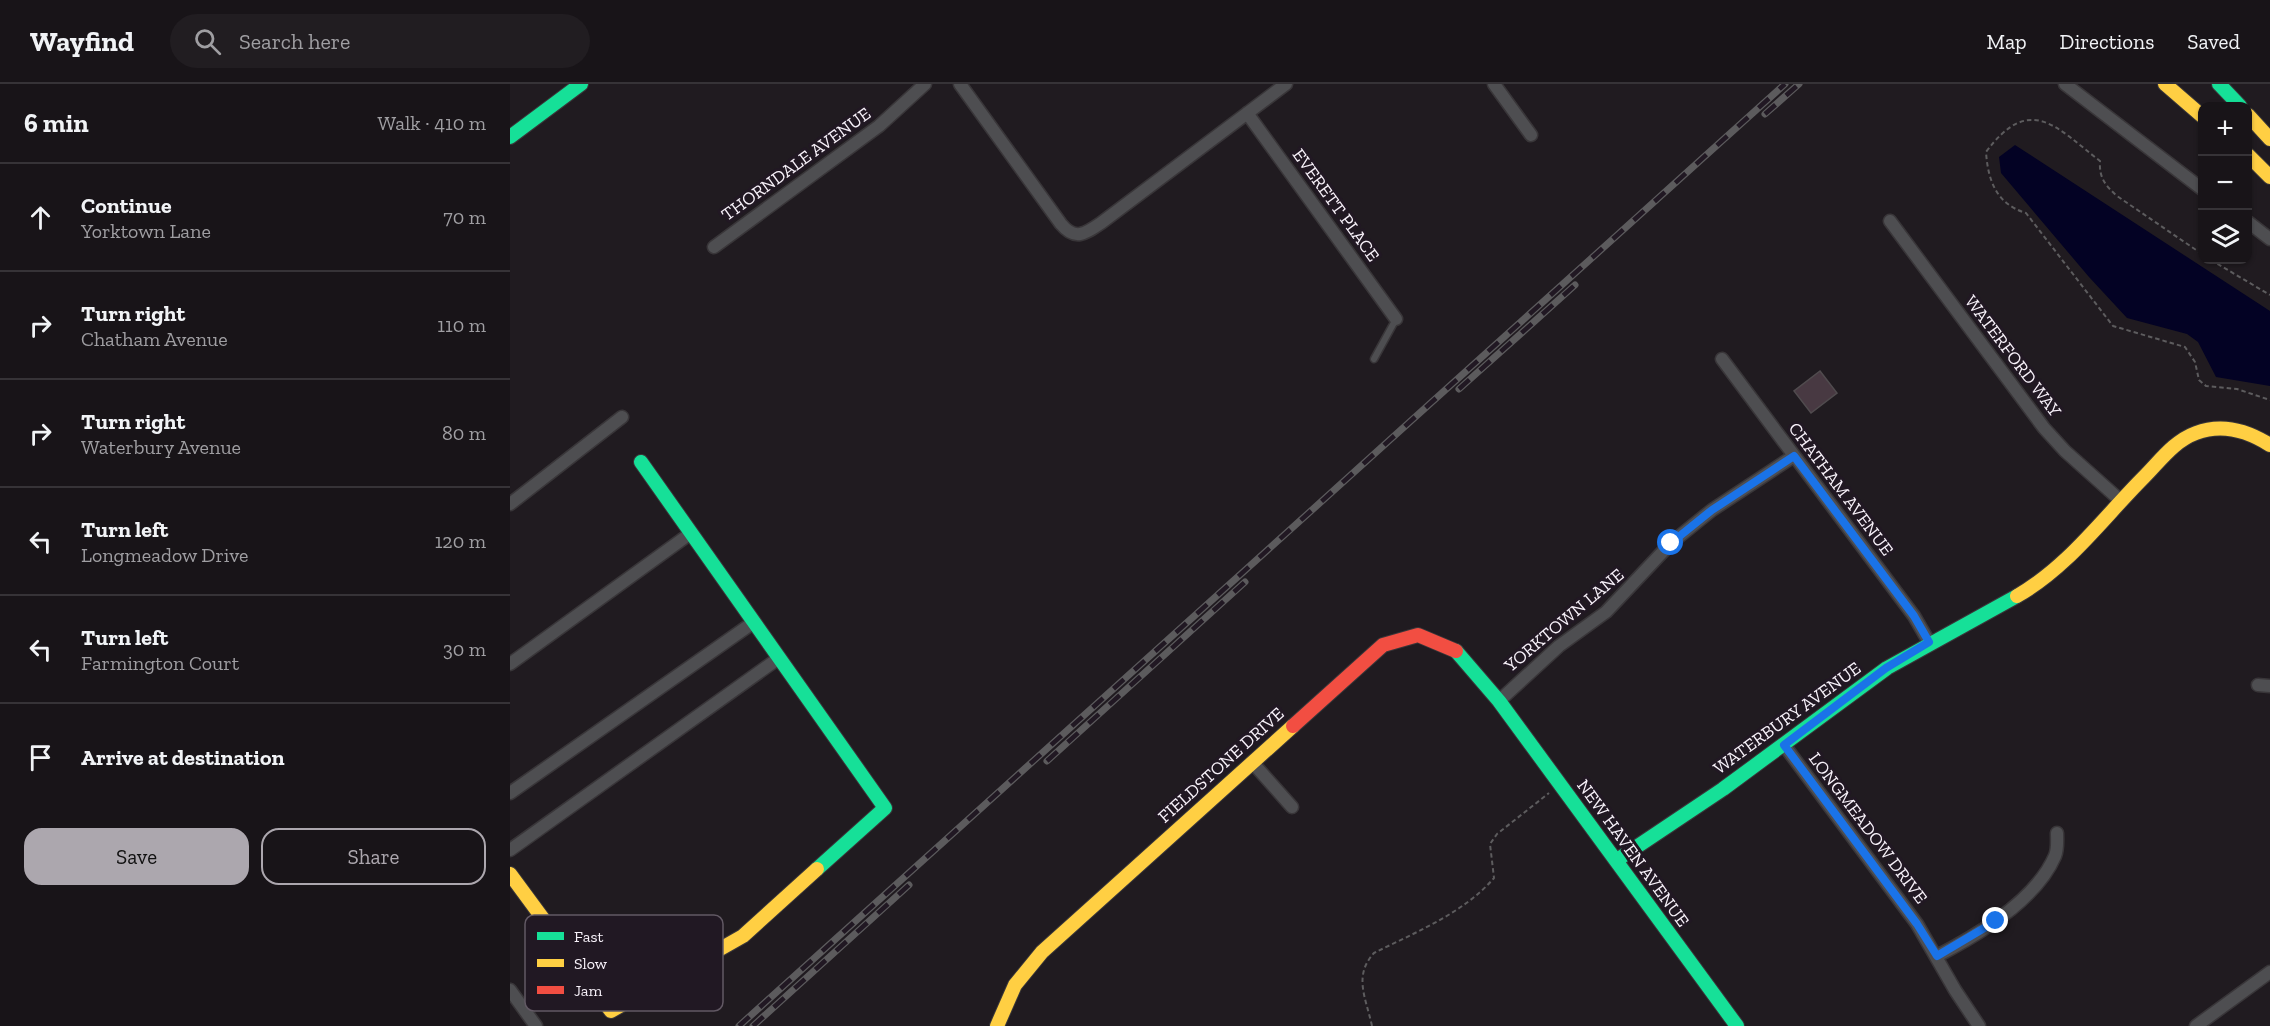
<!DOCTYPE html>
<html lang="en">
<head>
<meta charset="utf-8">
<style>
	:root { --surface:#181418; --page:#211d21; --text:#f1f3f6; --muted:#9f9ea2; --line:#363337; --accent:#aca7ae }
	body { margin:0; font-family:"Zilla Slab",serif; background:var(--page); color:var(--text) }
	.controls { position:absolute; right:18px; top:18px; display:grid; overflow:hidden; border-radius:12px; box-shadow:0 2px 4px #0004 }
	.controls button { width:54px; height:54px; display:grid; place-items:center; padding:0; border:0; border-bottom:2px solid var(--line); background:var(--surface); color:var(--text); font:30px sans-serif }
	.stop { position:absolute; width:18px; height:18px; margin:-14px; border:4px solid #1a73e8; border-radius:50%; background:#fff }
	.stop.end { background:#1a73e8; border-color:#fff; box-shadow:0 2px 6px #0008 }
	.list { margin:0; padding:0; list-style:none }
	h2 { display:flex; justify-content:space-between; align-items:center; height:78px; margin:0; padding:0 24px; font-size:26px }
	h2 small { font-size:20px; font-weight:400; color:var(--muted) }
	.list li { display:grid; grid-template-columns:39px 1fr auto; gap:18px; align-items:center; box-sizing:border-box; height:108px; padding:0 24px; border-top:2px solid var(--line) }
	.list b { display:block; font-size:22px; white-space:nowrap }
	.list p { margin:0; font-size:20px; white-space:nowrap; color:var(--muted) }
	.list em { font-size:20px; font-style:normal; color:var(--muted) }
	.actions { display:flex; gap:12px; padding:18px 24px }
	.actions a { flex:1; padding:14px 0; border:2px solid var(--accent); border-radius:18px; text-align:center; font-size:21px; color:var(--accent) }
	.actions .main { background:var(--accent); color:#111 }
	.icon { flex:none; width:33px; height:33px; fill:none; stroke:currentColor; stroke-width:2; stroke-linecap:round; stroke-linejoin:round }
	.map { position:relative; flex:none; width:1760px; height:942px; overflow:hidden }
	header { display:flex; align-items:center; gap:36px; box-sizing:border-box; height:84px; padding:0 30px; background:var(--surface); border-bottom:2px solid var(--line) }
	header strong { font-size:28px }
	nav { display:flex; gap:33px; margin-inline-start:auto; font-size:21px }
	.search { width:420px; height:54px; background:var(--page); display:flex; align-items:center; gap:15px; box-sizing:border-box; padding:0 21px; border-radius:33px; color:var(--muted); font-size:22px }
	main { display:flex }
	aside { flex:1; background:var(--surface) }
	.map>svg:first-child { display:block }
</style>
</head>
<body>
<header>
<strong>Wayfind</strong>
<div class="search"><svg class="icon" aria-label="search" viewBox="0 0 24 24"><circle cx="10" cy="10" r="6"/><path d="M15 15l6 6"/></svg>Search here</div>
<nav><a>Map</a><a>Directions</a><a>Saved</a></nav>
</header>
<main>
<aside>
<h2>6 min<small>Walk · 410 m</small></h2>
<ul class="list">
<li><svg class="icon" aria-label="ahead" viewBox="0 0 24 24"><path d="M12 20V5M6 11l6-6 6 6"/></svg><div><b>Continue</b><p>Yorktown Lane</p></div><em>70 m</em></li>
<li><svg class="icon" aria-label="right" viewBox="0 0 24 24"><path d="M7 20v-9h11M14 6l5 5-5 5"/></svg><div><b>Turn right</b><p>Chatham Avenue</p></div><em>110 m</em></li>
<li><svg class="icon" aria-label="right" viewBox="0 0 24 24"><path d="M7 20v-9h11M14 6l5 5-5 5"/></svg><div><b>Turn right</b><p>Waterbury Avenue</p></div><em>80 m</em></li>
<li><svg class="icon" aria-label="left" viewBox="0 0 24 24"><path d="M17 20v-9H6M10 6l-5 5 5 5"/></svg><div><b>Turn left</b><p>Longmeadow Drive</p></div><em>120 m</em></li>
<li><svg class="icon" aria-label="left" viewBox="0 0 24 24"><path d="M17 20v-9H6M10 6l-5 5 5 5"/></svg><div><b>Turn left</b><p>Farmington Court</p></div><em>30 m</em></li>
<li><svg class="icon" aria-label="arrive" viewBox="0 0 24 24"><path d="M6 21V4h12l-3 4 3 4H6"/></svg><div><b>Arrive at destination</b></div></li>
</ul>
<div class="actions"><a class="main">Save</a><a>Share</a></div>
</aside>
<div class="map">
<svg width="1760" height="942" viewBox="0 0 1760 942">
	<rect width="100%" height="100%" fill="#201b20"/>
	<path fill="#030224" d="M1505 61 1760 227V302L1706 293 1688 258 1677 250 1617 234 1579 193 1491 89 1489 73Z"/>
	<path fill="#483942" stroke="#504b4e" stroke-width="1.5" d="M1310 287 1327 309 1301 329 1284 307Z"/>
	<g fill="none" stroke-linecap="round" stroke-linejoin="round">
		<g stroke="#393639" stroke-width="9">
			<path id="lane" d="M864 275 886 235"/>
		</g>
		<g stroke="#393639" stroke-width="15">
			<path id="street" d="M450 0 551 140C565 157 575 150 591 139L776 0
				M984 0 1021 51
				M1555 0 1692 105
				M737 29 886 235
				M1380 137 1534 344 1555 367 1611 417
				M1738 138 1760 155
				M204 163 369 42 415 0
				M1212 275 1404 532 1419 558
				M0 420 112 333
				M0 580 181 449
				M1748 601 1760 602
				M989 617 1049 562 1096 528 1161 459 1202 426 1284 372
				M1274 661 1407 840 1445 906 1469 942
				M742 678 782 723
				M0 709 244 538
				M0 766 269 574
				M1427 872C1468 851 1526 816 1545 772 1548 765 1547 756 1547 749
				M0 906 26 942
				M1686 942 1760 888"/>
		</g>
		<g stroke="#393639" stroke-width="16">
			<path id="fast" d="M1709 0 1730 22
				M0 53 71 0
				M131 378 375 724 307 785
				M946 567 989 617 1227 942
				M1107 776 1213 705 1377 584 1507 512"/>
		</g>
		<g stroke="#393639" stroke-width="16">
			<path id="slow" d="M1655 0 1692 32
				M1738 31 1760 55
				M1738 71 1760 93
				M1507 512C1558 483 1593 434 1634 393 1650 377 1664 357 1686 349 1712 339 1738 347 1760 361
				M0 790 101 927 233 852 307 785
				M487 942 505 901 532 868 783 642"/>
		</g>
		<g stroke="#393639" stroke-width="16">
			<path id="jam" d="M783 642 873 561 908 551 946 567"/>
		</g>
		<path stroke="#5d5c5e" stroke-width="2" stroke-dasharray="4.5 3" stroke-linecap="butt" d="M1692 170 1607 112C1595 101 1589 94 1590 77 1546 43 1520 9 1476 68 1478 96 1486 120 1516 129L1603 242 1675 263 1685 278 1689 296 1696 302 1727 305 1760 316
			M1701 176 1760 211
			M862 942C856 914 843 892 864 869 904 849 954 829 984 794L980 760 987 750 1039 709"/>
		<use href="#lane" stroke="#4e4e51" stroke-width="6"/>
		<use href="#street" stroke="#4e4e51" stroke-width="12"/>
		<use href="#fast" stroke="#16e098" stroke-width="14"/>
		<use href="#slow" stroke="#ffcf43" stroke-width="14"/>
		<use href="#jam" stroke="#f24e42" stroke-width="14"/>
		<g stroke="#5c5b5d" stroke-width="7">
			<path id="rail" d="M1255 30 1289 0
				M949 305 1065 201
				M537 677 735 498
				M229 942 1275 0
				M243 942 399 801"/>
		</g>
		<use href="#rail" stroke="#211823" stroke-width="4.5" stroke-dasharray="14" stroke-linecap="butt"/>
	</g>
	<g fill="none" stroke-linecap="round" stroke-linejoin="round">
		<path stroke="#1a73e8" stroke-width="8" d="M1161 459 1202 426 1284 372 1404 532 1419 558 1376 584 1274 661 1407 840 1427 872 1486 837"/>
	</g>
	<g text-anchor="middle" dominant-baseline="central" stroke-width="6" stroke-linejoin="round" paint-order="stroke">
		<g font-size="18" fill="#f8f2fa" stroke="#211823">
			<text transform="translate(286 80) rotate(-36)">THORNDALE AVENUE</text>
			<text transform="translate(826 121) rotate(54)">EVERETT PLACE</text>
			<text transform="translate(1503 272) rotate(53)">WATERFORD WAY</text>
			<text transform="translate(1331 405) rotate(53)">CHATHAM AVENUE</text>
			<text transform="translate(1054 536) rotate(-40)">YORKTOWN LANE</text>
			<text transform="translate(1277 634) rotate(-36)">WATERBURY AVENUE</text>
			<text transform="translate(711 681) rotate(-42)">FIELDSTONE DRIVE</text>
			<text transform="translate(1358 744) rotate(53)">LONGMEADOW DRIVE</text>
			<text transform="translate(1123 769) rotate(54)">NEW HAVEN AVENUE</text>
		</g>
	</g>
	<rect x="15" y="831" width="198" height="96" rx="9" fill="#211823" stroke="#625964" stroke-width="1.5"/>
	<rect x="27" y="848" width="27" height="8" fill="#16e098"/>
	<rect x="27" y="875" width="27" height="8" fill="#ffcf43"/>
	<rect x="27" y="902" width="27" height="8" fill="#f24e42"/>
	<g font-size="16" fill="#f8f2fa">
		<text x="64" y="858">Fast</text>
		<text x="64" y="885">Slow</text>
		<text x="64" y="912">Jam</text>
	</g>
</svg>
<div class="controls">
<button>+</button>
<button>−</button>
<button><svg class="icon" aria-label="layers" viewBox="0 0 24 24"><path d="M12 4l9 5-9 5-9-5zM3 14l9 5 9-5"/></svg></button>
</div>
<div class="stop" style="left:1161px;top:459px"></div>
<div class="stop end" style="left:1486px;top:837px"></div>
</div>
</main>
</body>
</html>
